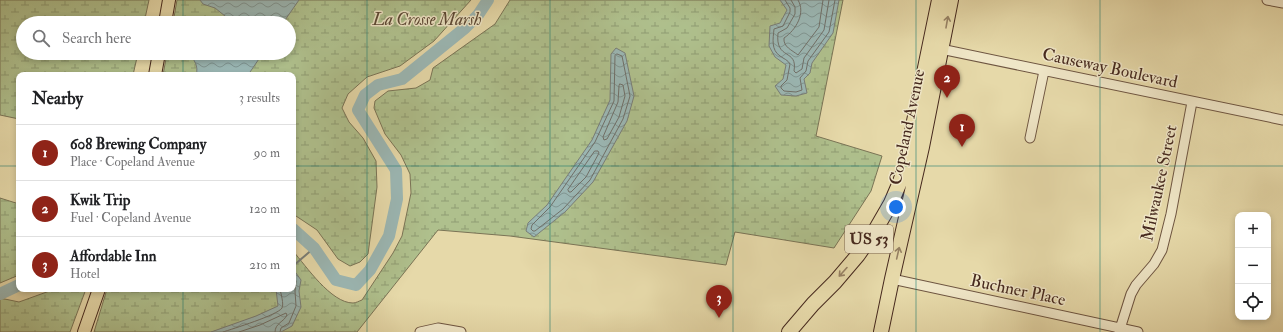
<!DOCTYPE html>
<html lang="en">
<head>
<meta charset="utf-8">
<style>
	:root { --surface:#fff; --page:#f2f2f2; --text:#202124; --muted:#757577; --line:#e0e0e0; --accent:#8f2418 }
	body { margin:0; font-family:"IM FELL Double Pica",serif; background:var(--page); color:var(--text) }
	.controls { position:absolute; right:12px; bottom:12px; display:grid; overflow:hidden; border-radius:8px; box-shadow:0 2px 6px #0003 }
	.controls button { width:36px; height:36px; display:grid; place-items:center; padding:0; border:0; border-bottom:1px solid var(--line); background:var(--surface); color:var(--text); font:20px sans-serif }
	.you { position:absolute; left:896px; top:207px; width:14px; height:14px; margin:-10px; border:3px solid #fff; border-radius:50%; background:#1a73e8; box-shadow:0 0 0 6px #1a73e833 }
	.badge { display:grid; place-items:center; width:26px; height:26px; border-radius:50%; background:var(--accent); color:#fff; font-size:13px; font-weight:700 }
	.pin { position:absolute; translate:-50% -33px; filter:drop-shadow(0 1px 2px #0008) }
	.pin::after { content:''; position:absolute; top:21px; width:14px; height:12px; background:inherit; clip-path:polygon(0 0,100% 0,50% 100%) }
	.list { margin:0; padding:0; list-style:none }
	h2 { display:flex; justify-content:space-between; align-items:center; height:52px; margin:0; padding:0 16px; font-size:17px }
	h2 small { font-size:13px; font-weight:400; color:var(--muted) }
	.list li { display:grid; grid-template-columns:26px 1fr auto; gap:12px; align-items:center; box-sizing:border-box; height:56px; padding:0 16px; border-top:1px solid var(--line) }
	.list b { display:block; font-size:15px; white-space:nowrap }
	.list p { margin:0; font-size:13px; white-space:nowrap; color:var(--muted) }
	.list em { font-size:13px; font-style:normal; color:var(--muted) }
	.icon { flex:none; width:22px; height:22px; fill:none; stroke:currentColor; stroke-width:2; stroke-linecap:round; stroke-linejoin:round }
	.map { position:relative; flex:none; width:1283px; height:332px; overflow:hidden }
	.search { position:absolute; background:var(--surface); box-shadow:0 2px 6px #0003; left:16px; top:16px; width:280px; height:44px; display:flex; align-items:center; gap:10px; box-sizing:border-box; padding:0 14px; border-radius:22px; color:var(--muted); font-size:15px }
	.panel { position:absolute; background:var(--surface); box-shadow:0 2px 6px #0003; left:16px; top:72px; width:280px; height:220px; border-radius:8px }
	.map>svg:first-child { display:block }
</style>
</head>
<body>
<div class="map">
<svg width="1283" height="332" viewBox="0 0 1283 332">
	<defs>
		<pattern id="wetland-marsh" width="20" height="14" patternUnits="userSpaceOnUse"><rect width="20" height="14" fill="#afc08d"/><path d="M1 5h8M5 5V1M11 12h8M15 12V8" fill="none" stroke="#909c73"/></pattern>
		<pattern id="water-waves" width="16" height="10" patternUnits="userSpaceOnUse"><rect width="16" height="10" fill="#9bb7b4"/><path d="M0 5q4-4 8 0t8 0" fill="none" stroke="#809592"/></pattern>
	</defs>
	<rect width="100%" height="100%" fill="#e6d9a9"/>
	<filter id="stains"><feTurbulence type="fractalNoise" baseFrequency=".005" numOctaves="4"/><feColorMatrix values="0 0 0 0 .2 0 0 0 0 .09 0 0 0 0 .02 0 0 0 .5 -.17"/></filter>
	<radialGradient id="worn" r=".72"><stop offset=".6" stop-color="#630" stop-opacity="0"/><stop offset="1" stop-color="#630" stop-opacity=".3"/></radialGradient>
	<path fill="url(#wetland-marsh)" stroke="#7a7456" d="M0 0H149L144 23H23V53H138L133 75H19V119L0 115Z
		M177 0H471L434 41 400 66 367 77 348 94 342 108 349 122 363 138 376 161 377 187 368 254 360 262 350 266 338 259 317 230 293 214V75H163L167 53H289V23H173Z
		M510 0H843L816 136 882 156 871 191 834 248 735 232 726 265 510 236 438 230 357 332H94L107 289H293V251C306 266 331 303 353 303 356 303 359 301 362 300L393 253 402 236 411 193 410 174 401 155 385 134 374 108 375 101 388 91 416 88 430 80 433 68 495 24Z
		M0 198 19 204V275L0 283Z
		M55 289H86L70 332H0V298L19 302Z"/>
	<path fill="url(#water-waves)" stroke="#797e78" d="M200 0H299L283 23H230V20L215 8 203 4Z
		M780 0H839L833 33 812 63 810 73 804 79 807 93 796 96 781 95 775 86 783 79 786 65 775 57 769 46 770 26 780 23 787 10Z
		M616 48 625 53 634 96 627 121 593 182 565 212 534 237 526 231 528 223 547 205 592 140 610 100 611 54Z
		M189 53H263L248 75H196C199 66 194 60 189 53Z
		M293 269 301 280 299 291 301 307 292 326 281 332H211L256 316 278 306 276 289H293Z"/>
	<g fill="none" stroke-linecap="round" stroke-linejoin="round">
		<path stroke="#707069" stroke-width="1" d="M785 0 790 8V12L783 26 774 29C773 39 771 50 780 56 784 59 788 60 790 64L787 80 781 86V88L784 91 796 92 802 90 800 78 806 71 808 61 829 32 835 0
			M791 0 795 7V14L787 28 778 33C775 61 798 48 794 71L796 73 802 69 804 58 824 30 829 0
			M798 0C806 13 796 30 784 38 783 47 792 50 798 55L819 27 823 0
			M617 54 622 56 630 96 623 119 590 180 563 209 535 231H533L531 229 532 225 550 207 595 142 614 101 615 56Z
			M620 84 623 85 625 96 619 117 607 139 604 140 603 137 618 102 619 86Z
			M595 151H598L599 153 586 177 571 192H569L568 190Z
			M223 332C232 329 278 315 282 308 284 304 281 294 280 289
			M239 332 260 325 286 313 287 315C284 322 275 323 275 332
			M280 332 281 328 289 323 296 306 295 291 296 281 293 276"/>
		<path stroke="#797e78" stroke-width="2" d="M293 266 314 248"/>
		<path stroke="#9bb7b4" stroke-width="12" d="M293 229 314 248 336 280 356 285 370 270 389 236 397 199 396 170 358 110 365 95 378 85 402 79 465 28 478 15 488 0
			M0 294 19 285"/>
		<g stroke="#6e5541" stroke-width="11">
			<path id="minor" d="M1267 0 1283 3
				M936 48 1283 120
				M1030 138 1044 71
				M892 279 1138 332
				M420 332 438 328 461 332
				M1119 332 1131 294 1136 285 1154 264 1162 250 1171 214 1192 102"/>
		</g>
		<g stroke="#46291e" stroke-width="14">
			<path id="major" d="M165 23 169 0
				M155 75 159 53
				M84 332 99 289"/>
		</g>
		<g stroke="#46291e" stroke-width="16">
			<path id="highway" d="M789 332 813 304 835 282 858 255 876 229 891 203 900 182 909 154 913 126 939 0
				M881 332 892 279 922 147 951 0"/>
		</g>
		<use href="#minor" stroke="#efe6c7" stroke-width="9"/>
		<use href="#major" stroke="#e6d9a9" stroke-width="12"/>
		<use href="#highway" stroke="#e6d9a9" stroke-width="14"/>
	</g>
	<defs><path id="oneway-shaft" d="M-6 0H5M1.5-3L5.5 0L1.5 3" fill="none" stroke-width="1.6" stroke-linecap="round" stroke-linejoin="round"/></defs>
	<g stroke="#968164">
		<use href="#oneway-shaft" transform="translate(947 22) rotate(-80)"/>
		<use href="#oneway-shaft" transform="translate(898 253) rotate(-77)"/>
		<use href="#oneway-shaft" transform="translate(843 272) rotate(132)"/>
	</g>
	<path fill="none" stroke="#0f766e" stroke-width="1" stroke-opacity="0.55" d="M183 0V23M367 0V332M550 0V332M733 0V332M916 0V332M1100 0V332M183 53V75M0 166H19M293 166H1283M183 289V332"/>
	<g text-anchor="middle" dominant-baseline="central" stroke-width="3" stroke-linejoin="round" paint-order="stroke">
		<rect fill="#efe6c7" stroke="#796251" stroke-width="1" x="845" y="225" width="48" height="28" rx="3"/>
		<g font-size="16" font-weight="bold" fill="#46291e">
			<text x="869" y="239">US 53</text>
		</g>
		<g font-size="17" font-style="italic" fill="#5b4734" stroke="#efe6c7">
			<text x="427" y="19">La Crosse Marsh</text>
		</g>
		<g font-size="17" fill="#46291e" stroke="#efe6c7">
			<text transform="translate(1110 68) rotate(12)">Causeway Boulevard</text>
			<text transform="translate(907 127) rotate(-78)">Copeland Avenue</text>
			<text transform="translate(1159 183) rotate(-78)">Milwaukee Street</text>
			<text transform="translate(1018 290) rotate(12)">Buchner Place</text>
		</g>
	</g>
	<rect width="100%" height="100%" filter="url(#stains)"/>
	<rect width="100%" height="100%" fill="url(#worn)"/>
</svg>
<div class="controls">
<button>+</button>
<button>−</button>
<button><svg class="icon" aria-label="locate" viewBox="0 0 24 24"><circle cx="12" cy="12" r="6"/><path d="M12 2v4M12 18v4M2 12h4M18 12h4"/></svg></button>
</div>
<div class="you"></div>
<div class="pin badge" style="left:962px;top:147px">1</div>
<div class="pin badge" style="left:947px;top:98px">2</div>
<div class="pin badge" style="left:719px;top:318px">3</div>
<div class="search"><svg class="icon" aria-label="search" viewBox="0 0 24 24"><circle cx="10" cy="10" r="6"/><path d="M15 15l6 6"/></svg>Search here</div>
<section class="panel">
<h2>Nearby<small>3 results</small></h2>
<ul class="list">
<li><span class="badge">1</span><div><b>608 Brewing Company</b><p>Place · Copeland Avenue</p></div><em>90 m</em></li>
<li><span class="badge">2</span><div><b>Kwik Trip</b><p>Fuel · Copeland Avenue</p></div><em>120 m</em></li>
<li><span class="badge">3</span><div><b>Affordable Inn</b><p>Hotel</p></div><em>210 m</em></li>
</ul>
</section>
</div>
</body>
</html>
